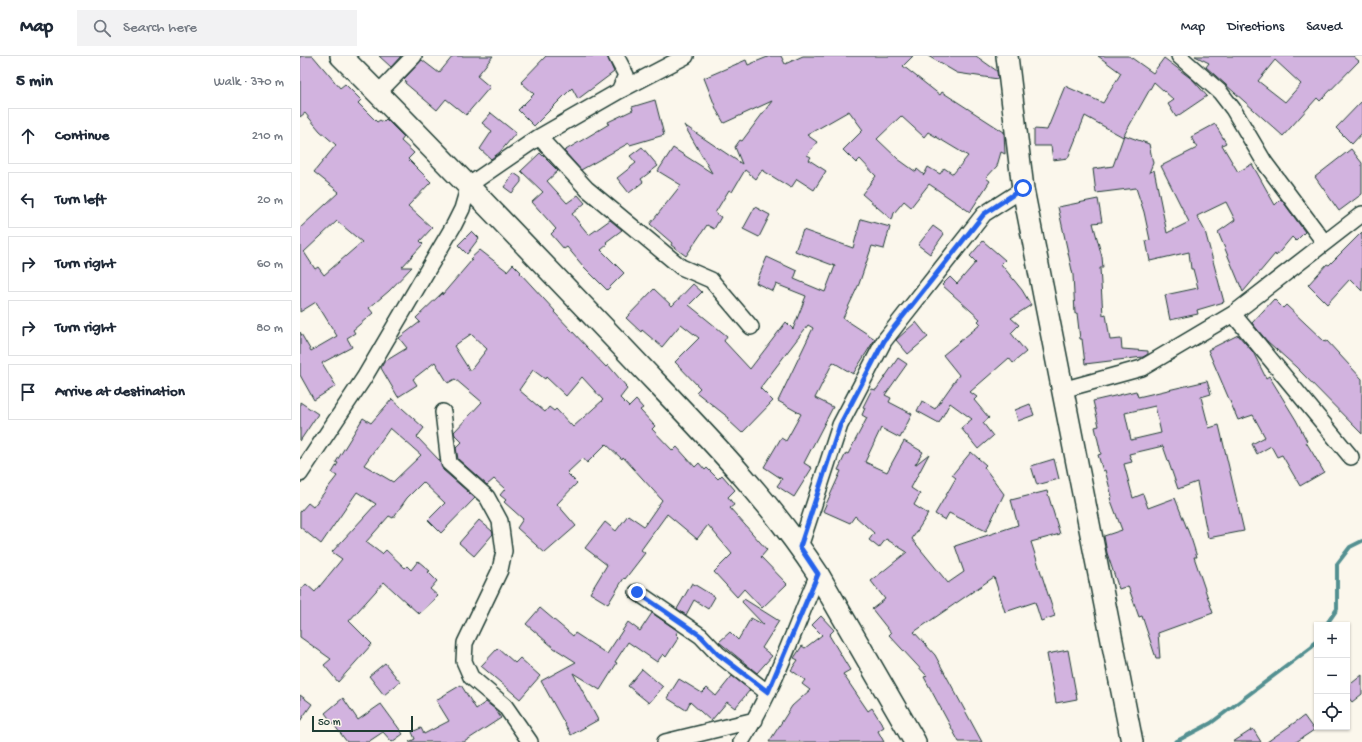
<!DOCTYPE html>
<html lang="en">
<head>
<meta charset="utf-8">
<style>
	:root { --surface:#fff; --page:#f2f2f3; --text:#1f2937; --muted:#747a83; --line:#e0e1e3 }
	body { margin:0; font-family:"Gochi Hand",sans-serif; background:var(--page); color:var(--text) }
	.controls { position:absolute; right:12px; bottom:12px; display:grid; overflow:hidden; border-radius:0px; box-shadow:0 1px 3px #0004 }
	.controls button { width:36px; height:36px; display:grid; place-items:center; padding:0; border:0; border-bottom:1px solid var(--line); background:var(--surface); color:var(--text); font:20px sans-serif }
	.scale { position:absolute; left:12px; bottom:10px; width:101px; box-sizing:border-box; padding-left:4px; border:2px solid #1f3d34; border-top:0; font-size:11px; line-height:14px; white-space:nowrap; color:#1f3d34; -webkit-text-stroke:3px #fbf7ec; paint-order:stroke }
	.stop { position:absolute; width:12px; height:12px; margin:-9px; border:3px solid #2563eb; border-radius:50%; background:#fff }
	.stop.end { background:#2563eb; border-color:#fff; box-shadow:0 1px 4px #0008 }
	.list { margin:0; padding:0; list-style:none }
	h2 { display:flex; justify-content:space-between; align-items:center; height:52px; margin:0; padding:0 16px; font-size:17px }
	h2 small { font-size:13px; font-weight:400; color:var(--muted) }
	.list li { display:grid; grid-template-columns:26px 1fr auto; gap:12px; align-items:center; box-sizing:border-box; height:56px; margin:0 8px 8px; padding:0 8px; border:1px solid var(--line); border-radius:0px }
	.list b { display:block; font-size:15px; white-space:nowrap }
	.list em { font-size:13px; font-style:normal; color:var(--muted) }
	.icon { flex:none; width:22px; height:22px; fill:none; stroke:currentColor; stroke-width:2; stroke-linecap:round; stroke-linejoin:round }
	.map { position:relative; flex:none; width:1062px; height:686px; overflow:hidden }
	header { display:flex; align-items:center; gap:24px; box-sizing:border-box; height:56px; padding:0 20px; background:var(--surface); border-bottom:1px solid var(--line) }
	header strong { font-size:19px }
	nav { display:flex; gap:22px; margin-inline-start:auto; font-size:14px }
	.search { width:280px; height:36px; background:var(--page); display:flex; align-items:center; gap:10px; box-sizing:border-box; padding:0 14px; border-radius:0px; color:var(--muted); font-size:15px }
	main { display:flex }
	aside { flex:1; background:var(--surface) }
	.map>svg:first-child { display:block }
</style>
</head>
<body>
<header>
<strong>Map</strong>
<div class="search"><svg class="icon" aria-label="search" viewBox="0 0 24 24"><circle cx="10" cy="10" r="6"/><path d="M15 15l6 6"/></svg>Search here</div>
<nav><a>Map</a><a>Directions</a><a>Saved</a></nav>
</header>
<main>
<aside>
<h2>5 min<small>Walk · 370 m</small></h2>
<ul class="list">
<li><svg class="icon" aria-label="ahead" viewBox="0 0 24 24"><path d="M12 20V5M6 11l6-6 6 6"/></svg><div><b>Continue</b></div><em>210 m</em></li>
<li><svg class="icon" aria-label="left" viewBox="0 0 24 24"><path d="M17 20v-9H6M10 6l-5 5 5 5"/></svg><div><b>Turn left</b></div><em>20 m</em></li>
<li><svg class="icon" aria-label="right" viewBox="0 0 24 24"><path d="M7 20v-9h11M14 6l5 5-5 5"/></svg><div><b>Turn right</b></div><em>60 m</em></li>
<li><svg class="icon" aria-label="right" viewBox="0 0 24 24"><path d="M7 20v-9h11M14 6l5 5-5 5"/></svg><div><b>Turn right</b></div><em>80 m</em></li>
<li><svg class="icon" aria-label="arrive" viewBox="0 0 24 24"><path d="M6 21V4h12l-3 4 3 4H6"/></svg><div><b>Arrive at destination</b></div></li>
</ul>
</aside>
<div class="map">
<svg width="1062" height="686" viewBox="0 0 1062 686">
	<rect width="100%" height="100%" fill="#fbf7ec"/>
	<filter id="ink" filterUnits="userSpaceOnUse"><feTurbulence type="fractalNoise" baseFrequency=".025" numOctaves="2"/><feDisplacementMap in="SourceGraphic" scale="8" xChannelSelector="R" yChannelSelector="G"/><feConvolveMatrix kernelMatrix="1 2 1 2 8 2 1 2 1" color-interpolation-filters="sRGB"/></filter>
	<g filter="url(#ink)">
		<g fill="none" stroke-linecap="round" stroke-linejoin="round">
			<path stroke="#539091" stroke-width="4" d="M1026 569 1037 553V508L1050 491 1062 485
				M875 686 911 667 1012 591 1017 583"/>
		</g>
		<path fill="#d2b3df" stroke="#1f3d34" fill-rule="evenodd" d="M0 0H13L40 32 45 28 61 44 58 47 77 66 80 64 83 66 86 63 104 81 101 85 114 97 108 103 131 126 108 150 132 172 120 185 123 188 102 211H112L89 235 69 252 73 257 53 274 55 277 47 282 52 291 22 307 36 330 14 344 0 319V276L11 295 37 280 16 246 0 256V172L39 136 14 116 36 89 20 75 5 57 0 61ZM37 165 62 186 24 219 18 211 15 213 4 196Z
			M79 0H101L91 11Z
			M153 0H193L177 20 190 31 166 59 146 43 137 54 105 27 106 25 104 23 122 4 139 17Z
			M246 0H307L314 16 278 43 272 32 234 70 218 54 234 38 221 26Z
			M470 0H481L485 8 503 0H613L603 10 640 39 642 36 704 76 705 98 701 96 697 110 686 122 690 125 670 156 629 128 611 151 604 145 594 157 592 164 562 138 576 120 560 103 556 107 543 94 563 74 549 55 507 79 517 86 507 99 511 101 509 104 526 115 514 134 497 123 491 132 462 114 456 123 445 114 432 136 429 134 415 157 421 161 414 173 407 169 386 200 371 189 372 187 350 168 381 129 358 115 373 92 412 117 384 69 442 108 435 91 440 84 442 85 472 45 424 67 417 55 404 22 446 4 448 9ZM601 60 624 81 628 76 668 100 653 118 644 112 640 118 628 111 624 119 617 113 616 116 598 103 577 83Z
			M628 0H676L697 15 698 23 657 17Z
			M798 0H829L853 17 864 2 893 24 907 40 876 61 868 48 874 44 854 26 823 81 785 60 768 102 753 104 751 90H734V73L747 74 765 30 803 47 821 17Z
			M895 0H1053L1059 5 1020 45 1017 42 983 80 906 11 909 7ZM975 4 1001 28 985 46 958 25Z
			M355 44 364 79 330 89 329 87 281 114 264 95 309 68 308 66 333 54 332 51Z
			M1062 45V77L1052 88 1036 72Z
			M191 57 216 77 200 96 191 103 180 93 192 75 182 67Z
			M915 68 926 87 922 89 938 116 952 108 975 149 981 143 1005 176 996 185 992 181 976 200 975 198 943 236 918 176 935 164 926 146 897 160 905 175 924 246 897 254 898 258 870 264 865 239 898 232 893 213H891L889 196 850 205 846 185 850 184 844 156 836 132 796 137 793 113 813 110 824 79 849 88 853 107 849 117 854 114 867 177 889 166 861 110 897 92 891 81Z
			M342 91 358 110 341 123 343 126 329 137 317 122 336 107 330 100Z
			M1051 93 1062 107V138L1039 155 1015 121Z
			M240 97 258 115 247 125 267 147 278 139 285 147 272 158 289 179 310 164 322 174 306 186 308 188 301 194 324 217 307 234 283 210 267 191 264 193 251 178 256 173 232 146 243 136 221 115Z
			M214 117 221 122V126L212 137 204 131Z
			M798 143 802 166 793 167 802 201 803 212H800L803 259 806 258 810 284 821 283 822 293 848 295V298L843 301 785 308 782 283H780L777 257 775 258 773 219 758 151Z
			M455 151 470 159 459 181 443 173Z
			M561 163 590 171 584 193 572 190 559 228 543 262 575 283 553 318 533 306 515 342 533 351 504 407 512 412 494 441 477 430 482 423 464 411 481 382 486 385 501 358 478 345 513 272 508 269 460 332 473 345 442 377 428 364 429 362 396 336 400 332 375 306 399 282 381 268 362 291 342 274 341 276 326 262 354 233 372 250 393 228 402 236 389 249 427 280 424 285 450 313 486 266 493 273 506 240 476 228 473 235 456 227 467 201 497 215 494 223 525 236 535 210 495 195 503 174 553 192Z
			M633 170 644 178 630 198 618 189Z
			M172 175 179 182 167 198 158 189Z
			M1062 176V235L1050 223 1027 248 1008 229 1027 208 1029 209Z
			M683 185 705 204 701 208 722 234 731 249 711 262 719 269 711 277 726 296 713 307 709 302 670 336 677 341 674 344 689 362 683 367 693 380 678 393 661 372 672 363 650 347 639 367 617 355 622 345 635 353 659 319 643 299 681 268 678 265 680 263 642 229 650 221 657 228 676 206 670 200Z
			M180 194 207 215 213 208 221 216 220 217 255 255 254 256 306 311 308 309 326 330 325 331 327 333 320 342 329 351 336 344 343 352 340 354 355 370 352 373 373 395 377 391 395 411 399 407 405 414 407 412 418 423 422 419 435 434 428 441 434 449 430 452 467 494 461 501 487 528 462 552 444 533 437 541 414 516 432 498 408 469 397 483 367 458 341 494 345 497 325 523 324 522 308 548 290 537 307 509 285 492 305 466 316 475 328 459 344 470 362 444 323 401 322 403 306 388 287 407 283 402 267 417 277 427 257 448 276 470 245 497 217 472 223 463 204 446 206 444 200 439 205 433 194 423 187 429 158 403 156 392 162 386 155 379 154 376 182 346 155 323 148 327 135 306 113 323 117 329 98 341 81 312 84 306 107 292 99 282 120 266 116 262 143 236 142 239 172 204 170 203ZM171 278 187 293 170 315 154 290ZM233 314 245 323 246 321 266 340 282 321 303 344 273 371 256 353 254 355 249 351 245 356 219 334Z
			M974 243 983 252 986 249 1025 286 1027 285 1062 323V378L996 311 967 285 952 267Z
			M616 266 628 281 608 298 596 284Z
			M938 279 953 296 966 322 969 320 996 364 1007 385 1006 386 1024 416 1000 430 982 399 977 401 971 390 957 398 952 388 965 381 953 359 938 364 908 294Z
			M598 302 607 308 585 339 591 342 589 346 612 358 600 382 581 372 565 406 587 416 604 385 623 396 615 409 629 398 611 432 620 438 614 449 628 458 612 483 648 527 664 516 655 490 718 469 711 444 747 435 760 478 731 486 755 560 741 565 735 546 705 556 694 521 614 576 635 599 682 686H659L624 621 627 620 589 579 591 577 572 553 585 543 571 525 607 496 586 483 579 492 569 484 574 477 555 460 550 467 523 455 541 415 538 414 546 397 548 398 567 362 562 359 565 352 563 351 572 333 576 334Z
			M907 325 911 338 901 341 909 372 919 369 944 475 908 482 897 426 878 433 863 390 829 398 832 406 824 408 833 442 843 438 848 452 875 442 892 485 897 501H894L913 557 858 577 860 602H856L842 560 839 561 828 530 819 533 807 497 804 480 822 474 810 442 812 441 805 414 803 415 798 399 801 398 795 371 799 370 793 345 836 335 838 341ZM855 350 861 377 831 384 825 357Z
			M92 343 124 372 117 381 140 405 143 414 175 442 141 477 128 464 145 447 123 426 107 442 93 462 89 460 66 486 82 498 86 494 105 512 107 510 111 514 118 505 130 515 128 516 137 525 130 533 138 540 119 558 84 526 49 565 72 588 38 626 24 609 31 603 0 581V535L6 528 15 536 42 503 32 496 76 448 57 436 21 488 0 471V456L8 447 13 451 37 420 32 417 38 407 36 406 63 362 71 367ZM90 372 121 399 93 426 64 409Z
			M0 346 18 358 0 385Z
			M730 348 734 359 718 365 715 354Z
			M671 396 686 409 684 411 704 438 686 475 649 457 645 464 635 458 656 422 652 419Z
			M754 403 759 423 737 429 731 410Z
			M179 464 192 475 193 478 174 500 159 487Z
			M392 527 415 541 408 553 394 544 386 559 377 553Z
			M444 543 479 565 462 592 472 600 457 617 419 586 430 576 438 584 451 562 464 569 442 546Z
			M240 552 273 580 275 577 307 598 328 566 340 575 352 557 378 575 376 578 379 581 366 601 363 598 357 606 328 586 315 606 317 607 300 634 273 617 298 664 271 679 241 625 276 606 254 592 226 568Z
			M521 560 534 574 529 579 550 614 543 618 568 655 572 652 584 671 578 675 584 686H469L492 650 510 634 502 628 505 624 491 614 498 604 494 602 502 590 505 592 522 579 512 569Z
			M198 592 215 607 220 602 240 620 220 643 181 610Z
			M768 594 777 643 756 647 747 598Z
			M85 607 100 626 84 639 69 620Z
			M342 613 363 631 349 647 328 630Z
			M1062 619V638L1052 646 1047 640V631Z
			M432 620 450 634 435 652 427 646 411 665 390 646 386 654 367 642 379 623 402 637 407 632 416 640Z
			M161 629 176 653 186 646 195 653 201 662 164 686H109L115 683 112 676 121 672 124 678 149 665 136 644Z
			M0 639 12 648 0 665Z
			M43 642 58 664 81 648 103 678 92 686 83 676 68 686H47L25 657Z
			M1004 660 1014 674 996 686H967Z
			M953 673 961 686H933Z"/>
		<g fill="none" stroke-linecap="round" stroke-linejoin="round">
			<g stroke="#1f3d34" stroke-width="18">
				<path id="street" d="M316 0 326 19 319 35
					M879 0 920 36 933 53 965 107 1024 186
					M78 37 114 0
					M239 81 287 133 381 211 411 224 451 271
					M933 258 1051 401
					M762 334 842 312 933 258 1062 158
					M143 356 149 407 187 441 200 465 204 495 200 514 165 587 164 605 171 621 205 650 230 686
					M0 418 64 322 154 169 162 153 169 129 239 81 319 35 386 0
					M500 491 540 369 584 285 684 158 723 133
					M337 536 401 580 418 598 468 637
					M365 686 455 664
					M441 686C474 634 494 574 518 518"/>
			</g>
			<g stroke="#1f3d34" stroke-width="24">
				<path id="secondary" d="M41 0C139 98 234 198 329 298 395 368 465 437 518 518L615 686
					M707 0 723 133 832 686"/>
			</g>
			<use href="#street" stroke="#fbf7ec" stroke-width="15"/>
			<use href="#secondary" stroke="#fbf7ec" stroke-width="21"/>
		</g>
	</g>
	<g fill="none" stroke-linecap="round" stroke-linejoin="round" filter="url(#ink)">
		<path stroke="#2563eb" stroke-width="5" d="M337 536 401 580 418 598 468 636 518 518 500 491 540 369 584 285 592 274 684 158 723 132"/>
	</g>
</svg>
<div class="controls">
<button>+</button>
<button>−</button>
<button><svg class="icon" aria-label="locate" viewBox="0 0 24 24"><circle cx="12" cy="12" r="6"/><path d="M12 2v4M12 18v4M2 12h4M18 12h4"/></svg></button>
</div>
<div class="scale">50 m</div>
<div class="stop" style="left:723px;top:132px"></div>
<div class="stop end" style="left:337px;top:536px"></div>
</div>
</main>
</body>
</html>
